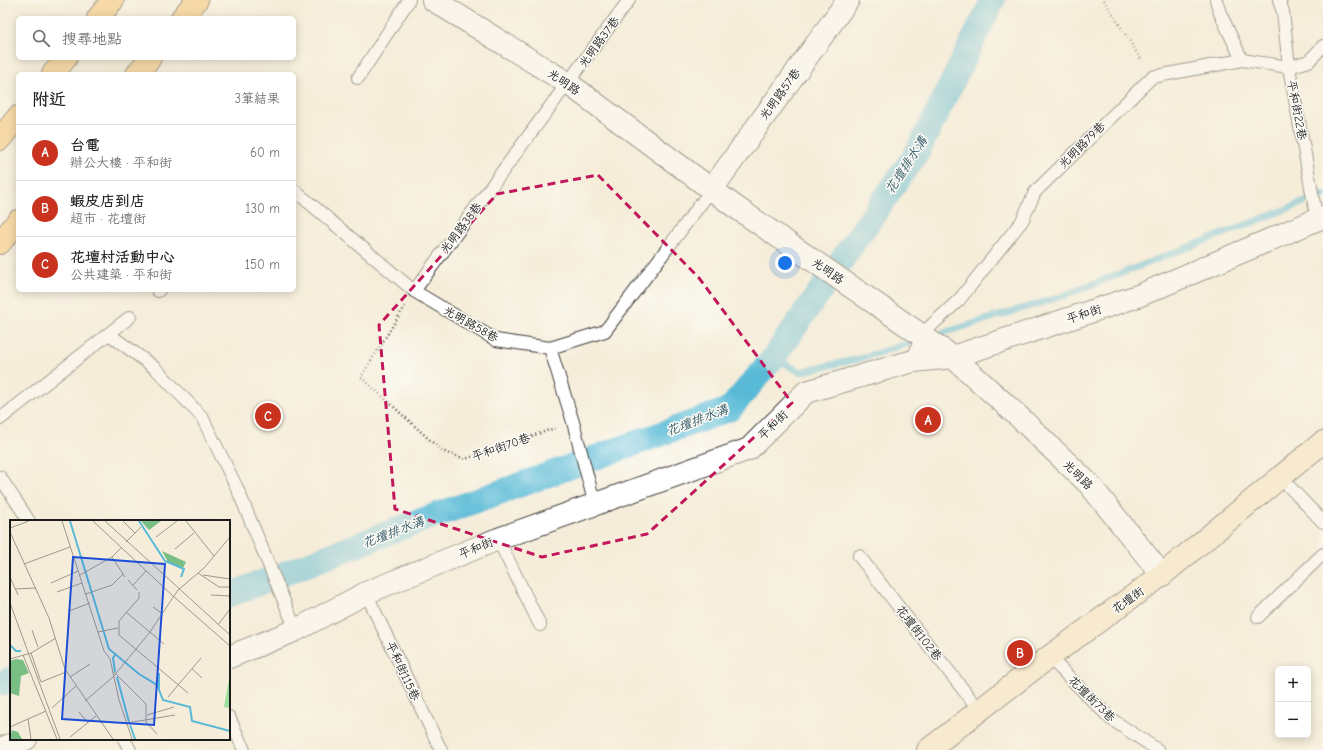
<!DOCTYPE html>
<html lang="zh-TW">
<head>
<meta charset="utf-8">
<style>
	:root { --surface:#fff; --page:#f2f2f2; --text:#202124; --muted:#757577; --line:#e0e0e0; --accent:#c8321e }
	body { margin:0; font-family:"Comic Neue","LXGW WenKai TC",sans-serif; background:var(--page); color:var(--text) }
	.controls { position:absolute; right:12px; bottom:12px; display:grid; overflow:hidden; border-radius:6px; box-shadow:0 2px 10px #0003 }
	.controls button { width:36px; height:36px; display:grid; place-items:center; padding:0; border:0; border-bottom:1px solid var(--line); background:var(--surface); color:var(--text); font:20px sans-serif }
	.you { position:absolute; left:785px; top:263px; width:14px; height:14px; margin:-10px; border:3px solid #fff; border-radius:50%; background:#1a73e8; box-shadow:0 0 0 6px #1a73e833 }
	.badge { display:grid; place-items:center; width:26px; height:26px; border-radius:50%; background:var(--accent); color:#fff; font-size:13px; font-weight:700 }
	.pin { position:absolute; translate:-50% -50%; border:2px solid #fff; box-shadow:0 1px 4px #0006 }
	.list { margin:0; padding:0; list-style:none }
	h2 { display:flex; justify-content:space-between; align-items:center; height:52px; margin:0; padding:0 16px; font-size:17px }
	h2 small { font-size:13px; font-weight:400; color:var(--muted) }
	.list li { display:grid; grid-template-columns:26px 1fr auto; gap:12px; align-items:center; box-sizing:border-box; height:56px; padding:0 16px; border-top:1px solid var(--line) }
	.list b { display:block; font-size:15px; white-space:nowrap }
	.list p { margin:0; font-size:13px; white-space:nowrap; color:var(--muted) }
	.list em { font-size:13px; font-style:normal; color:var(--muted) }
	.icon { flex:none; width:22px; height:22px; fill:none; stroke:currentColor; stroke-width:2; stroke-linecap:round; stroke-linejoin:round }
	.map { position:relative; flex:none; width:1323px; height:750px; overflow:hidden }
	.search { position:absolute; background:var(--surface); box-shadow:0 2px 10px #0003; left:16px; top:16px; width:280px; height:44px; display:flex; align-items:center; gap:10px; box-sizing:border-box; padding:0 14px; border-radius:6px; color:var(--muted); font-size:15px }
	.panel { position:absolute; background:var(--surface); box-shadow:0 2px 10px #0003; left:16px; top:72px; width:280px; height:220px; border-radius:6px }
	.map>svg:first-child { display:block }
</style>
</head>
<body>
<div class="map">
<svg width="1323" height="750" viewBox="0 0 1323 750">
	<rect width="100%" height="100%" fill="#fdfcf7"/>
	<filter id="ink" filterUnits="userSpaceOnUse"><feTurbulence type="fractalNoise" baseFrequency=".025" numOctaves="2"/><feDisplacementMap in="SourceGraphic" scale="8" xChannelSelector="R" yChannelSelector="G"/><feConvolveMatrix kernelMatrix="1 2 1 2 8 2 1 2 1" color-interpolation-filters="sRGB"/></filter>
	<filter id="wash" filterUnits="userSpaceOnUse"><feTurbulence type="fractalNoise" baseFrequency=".012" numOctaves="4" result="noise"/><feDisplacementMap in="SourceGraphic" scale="16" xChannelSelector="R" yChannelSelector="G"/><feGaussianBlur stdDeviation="0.9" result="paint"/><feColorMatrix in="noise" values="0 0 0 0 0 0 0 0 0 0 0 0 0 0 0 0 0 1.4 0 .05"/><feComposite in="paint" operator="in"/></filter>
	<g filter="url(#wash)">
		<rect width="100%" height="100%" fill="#f5edd9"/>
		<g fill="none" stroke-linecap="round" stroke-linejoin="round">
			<path stroke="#58bad7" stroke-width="7" d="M930 337 1063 296 1323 195
				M774 357 800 372 858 359 920 340"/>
			<path stroke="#58bad7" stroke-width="25" d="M229 595 406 526 730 409 774 357 918 151 993 0
				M0 684 11 679"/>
		</g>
	</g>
	<g filter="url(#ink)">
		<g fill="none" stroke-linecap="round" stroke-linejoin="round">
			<g stroke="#3d3b38" stroke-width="14">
				<path id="lane" d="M1216 0 1220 13 1242 60
					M1279 0 1283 12 1289 67 1317 220
					M358 78 409 0
					M294 190 414 291 496 340 550 348 605 331 712 189
					M158 291 159 290
					M414 291 629 0
					M109 334 155 368 202 417 237 488 296 630
					M550 348 573 422 595 505
					M913 361 921 335 959 300 1022 221 1035 192 1152 77 1242 60 1289 67 1309 61 1323 46
					M0 419 130 317
					M0 477 29 521
					M1280 477 1323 522
					M498 539 540 625
					M859 556 979 710
					M366 593 441 750
					M1258 617 1323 554
					M1049 657 1111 719 1158 750
					M229 717 244 750
					M124 739 130 750"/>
			</g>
			<g stroke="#3d3b38" stroke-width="24">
				<path id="street" d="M433 0 569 84 734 206 953 357 1018 416 1089 484 1162 575
					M712 189 848 0
					M229 657 296 630 366 593 498 539 749 449 806 392 913 361 953 357 1138 296 1323 217
					M0 749 26 739"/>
			</g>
			<g stroke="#3d3b38" stroke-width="24">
				<path id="secondary" d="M928 750 1049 657 1162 575 1323 442"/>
			</g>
			<g stroke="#3d3b38" stroke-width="24">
				<path id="primary" d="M98 18 113 0
					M182 18 197 0
					M53 74 66 58
					M137 74 150 58
					M0 139 18 117
					M0 243 18 221"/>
			</g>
			<path stroke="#3d3b38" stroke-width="2.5" stroke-dasharray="1 3" stroke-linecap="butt" d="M1104 0 1142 61
				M405 306 361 377 442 451 465 459 555 428"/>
			<use href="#lane" stroke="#fff" stroke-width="12"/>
			<use href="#street" stroke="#fff" stroke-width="22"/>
			<use href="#secondary" stroke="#fbe6c4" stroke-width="22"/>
			<use href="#primary" stroke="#f5c16b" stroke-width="22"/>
		</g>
	</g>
	<path d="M0 0H1323V750H0ZM598 175 699 278 792 403 647 534 542 557 395 509 379 325 497 194Z" fill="#f5edd9" fill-opacity=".55" fill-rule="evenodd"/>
	<path fill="none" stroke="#c2185b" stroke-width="3" stroke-dasharray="8 5" stroke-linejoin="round" d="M598 175 699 278 792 403 647 534 542 557 395 509 379 325 497 194Z"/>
	<g text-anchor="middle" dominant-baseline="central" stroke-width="3" stroke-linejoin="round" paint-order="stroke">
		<g font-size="12" fill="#1c1c1c" stroke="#fdfcf7">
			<text transform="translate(599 42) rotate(-54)">光明路37巷</text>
			<text transform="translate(564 82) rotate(34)">光明路</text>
			<text transform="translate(780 94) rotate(-54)">光明路57巷</text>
			<text transform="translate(1297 110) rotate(79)">平和街22巷</text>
			<text transform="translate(1082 145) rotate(-45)">光明路79巷</text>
			<text transform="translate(461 228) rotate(-53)">光明路38巷</text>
			<text transform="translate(828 271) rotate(35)">光明路</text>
			<text transform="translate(1084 314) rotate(-18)">平和街</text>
			<text transform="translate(471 324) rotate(29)">光明路58巷</text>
			<text transform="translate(773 425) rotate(-44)">平和街</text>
			<text transform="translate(501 447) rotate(-19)">平和街70巷</text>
			<text transform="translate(1078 475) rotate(45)">光明路</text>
			<text transform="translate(476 548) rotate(-22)">平和街</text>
			<text transform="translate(1128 600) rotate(-36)">花壇街</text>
			<text transform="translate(919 633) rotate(52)">花壇街102巷</text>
			<text transform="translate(403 671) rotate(65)">平和街115巷</text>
			<text transform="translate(1092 699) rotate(44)">花壇街73巷</text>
		</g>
		<g font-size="13" font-style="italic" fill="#345b67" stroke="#fdfcf7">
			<text transform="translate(906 165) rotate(-57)">花壇排水溝</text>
			<text transform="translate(697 420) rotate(-21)">花壇排水溝</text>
			<text transform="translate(393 532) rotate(-21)">花壇排水溝</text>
		</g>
	</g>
	<g transform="translate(10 520)">
		<rect width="220" height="220" fill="#f5edd9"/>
		<path d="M220 154V188L214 187Z" fill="#97df9a"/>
		<path d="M131 1H151L139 10ZM152 31 176 42 173 48 158 42ZM6 139 13 140 19 153 11 156 9 176 0 173V141ZM2 210 8 212 12 219H0Z" fill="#79be82"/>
		<path fill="none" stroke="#58bad7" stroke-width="2" d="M60 1 99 129 129 154 147 165 153 180 180 187 182 201 220 211M129 1 155 41 174 49 171 57M0 125 6 131H11M105 135 103 138 105 152M149 153V169M107 157 119 202M120 205 125 219"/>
		<path fill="none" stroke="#9e998d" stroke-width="1" d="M52 1 94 131 100 139 109 180 122 219M83 1 163 76 220 126M95 1 220 115M113 1 125 13M176 1 204 36M0 8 19 1M0 12 39 98 55 149 103 219M146 17 167 1M116 22 131 7M165 29 184 13M102 37 115 57M14 44 60 27M188 53 209 67H220M70 55 102 37 111 28M193 55 220 59M0 57 8 75M118 60 127 70M41 63 68 51M123 65 136 51M5 69 26 68M47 72 72 63M129 72V78L109 101V115L178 173M76 74 102 65 113 54M201 75 219 76 220 81M0 83 50 219M143 87 153 94M59 91 80 83M116 92 154 124M208 105 220 89M22 110 28 127M88 112 108 108M21 133 31 162 56 152M13 135 47 219M0 139 21 133 46 118M182 149 192 158M104 152 136 184V202L147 214M60 157 80 144M158 177 191 138M75 181 103 157 140 112 168 70 194 48 220 17M42 188 66 166M69 192 78 203M137 195 164 187M18 199 21 219M117 203 165 195M0 207 36 191M60 217 86 196"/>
		<path fill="#1d4ed8" fill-opacity="0.15" stroke="#1d4ed8" stroke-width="2" d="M63 37 155 44 144 205 52 199Z"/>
		<rect width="220" height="220" fill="none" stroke="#1c1c1c" stroke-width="2"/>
	</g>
</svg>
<div class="controls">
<button>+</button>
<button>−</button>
</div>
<div class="you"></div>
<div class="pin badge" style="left:928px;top:420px">A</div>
<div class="pin badge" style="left:1020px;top:653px">B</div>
<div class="pin badge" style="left:268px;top:416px">C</div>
<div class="search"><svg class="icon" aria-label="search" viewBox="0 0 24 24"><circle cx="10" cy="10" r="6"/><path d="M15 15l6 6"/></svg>搜尋地點</div>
<section class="panel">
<h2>附近<small>3筆結果</small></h2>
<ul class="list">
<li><span class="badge">A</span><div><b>台電</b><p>辦公大樓 · 平和街</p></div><em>60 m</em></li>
<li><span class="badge">B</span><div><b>蝦皮店到店</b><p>超市 · 花壇街</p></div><em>130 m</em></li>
<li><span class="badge">C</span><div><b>花壇村活動中心</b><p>公共建築 · 平和街</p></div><em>150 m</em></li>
</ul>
</section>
</div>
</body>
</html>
